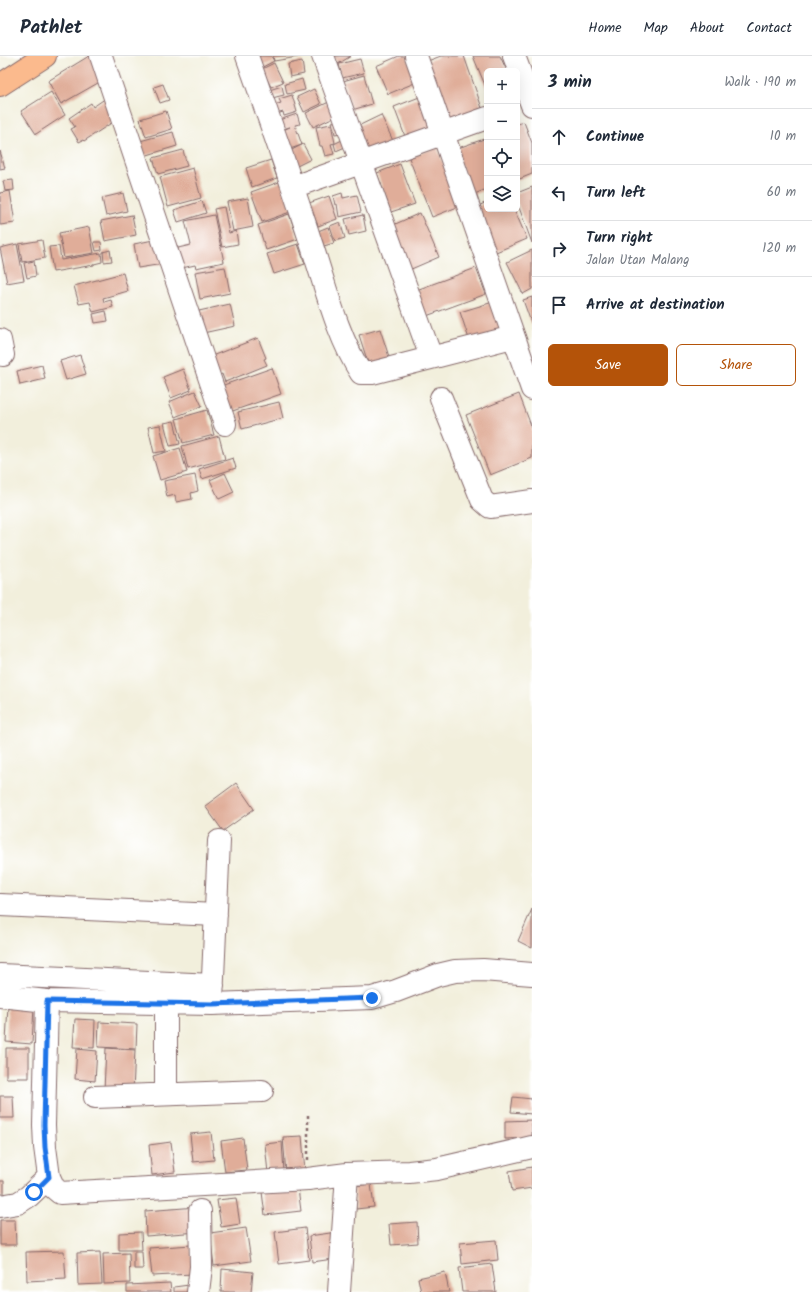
<!DOCTYPE html>
<html lang="en">
<head>
<meta charset="utf-8">
<style>
	:root { --surface:#fff; --page:#f6f6f7; --text:#1f2937; --muted:#747a83; --line:#e0e1e3; --accent:#b45309 }
	body { margin:0; font-family:Kalam,sans-serif; background:var(--page); color:var(--text) }
	.controls { position:absolute; right:12px; top:12px; display:grid; overflow:hidden; border-radius:6px; box-shadow:0 4px 16px #0002 }
	.controls button { width:36px; height:36px; display:grid; place-items:center; padding:0; border:0; border-bottom:1px solid var(--line); background:var(--surface); color:var(--text); font:20px sans-serif }
	.stop { position:absolute; width:12px; height:12px; margin:-9px; border:3px solid #1a73e8; border-radius:50%; background:#fff }
	.stop.end { background:#1a73e8; border-color:#fff; box-shadow:0 1px 4px #0008 }
	.list { margin:0; padding:0; list-style:none }
	h2 { display:flex; justify-content:space-between; align-items:center; height:52px; margin:0; padding:0 16px; font-size:17px }
	h2 small { font-size:13px; font-weight:400; color:var(--muted) }
	.list li { display:grid; grid-template-columns:26px 1fr auto; gap:12px; align-items:center; box-sizing:border-box; height:56px; padding:0 16px; border-top:1px solid var(--line) }
	.list b { display:block; font-size:15px; white-space:nowrap }
	.list p { margin:0; font-size:13px; white-space:nowrap; color:var(--muted) }
	.list em { font-size:13px; font-style:normal; color:var(--muted) }
	.actions { display:flex; gap:8px; padding:12px 16px }
	.actions a { flex:1; padding:9px 0; border:1px solid var(--accent); border-radius:6px; text-align:center; font-size:14px; color:var(--accent) }
	.actions .main { background:var(--accent); color:#fff }
	.icon { flex:none; width:22px; height:22px; fill:none; stroke:currentColor; stroke-width:2; stroke-linecap:round; stroke-linejoin:round }
	.map { position:relative; flex:none; width:532px; height:1236px; overflow:hidden }
	header { display:flex; align-items:center; gap:24px; box-sizing:border-box; height:56px; padding:0 20px; background:var(--surface); border-bottom:1px solid var(--line) }
	header strong { font-size:19px }
	nav { display:flex; gap:22px; margin-inline-start:auto; font-size:14px }
	main { display:flex }
	aside { flex:1; background:var(--surface) }
	.map>svg:first-child { display:block }
</style>
</head>
<body>
<header>
<strong>Pathlet</strong>
<nav><a>Home</a><a>Map</a><a>About</a><a>Contact</a></nav>
</header>
<main>
<div class="map">
<svg width="532" height="1236" viewBox="0 0 532 1236">
	<rect width="100%" height="100%" fill="#fff"/>
	<filter id="ink" filterUnits="userSpaceOnUse"><feTurbulence type="fractalNoise" baseFrequency=".025" numOctaves="2"/><feDisplacementMap in="SourceGraphic" scale="8" xChannelSelector="R" yChannelSelector="G"/><feConvolveMatrix kernelMatrix="1 2 1 2 8 2 1 2 1" color-interpolation-filters="sRGB"/></filter>
	<filter id="wash" filterUnits="userSpaceOnUse"><feTurbulence type="fractalNoise" baseFrequency=".012" numOctaves="4" result="noise"/><feDisplacementMap in="SourceGraphic" scale="16" xChannelSelector="R" yChannelSelector="G"/><feGaussianBlur stdDeviation="0.9" result="paint"/><feColorMatrix in="noise" values="0 0 0 0 0 0 0 0 0 0 0 0 0 0 0 0 0 1.4 0 .05"/><feComposite in="paint" operator="in"/></filter>
	<g filter="url(#wash)">
		<rect width="100%" height="100%" fill="#f2efdc"/>
		<g id="blocks">
			<path fill="#e0ad99" d="M89 0H91L105 23 61 48 48 25Z
				M255 0H271L274 5 259 13Z
				M273 0H298V1L274 5Z
				M333 0H351L338 8Z
				M399 0H407L417 26 388 38 376 10Z
				M441 0H464L482 52 446 65 425 6Z
				M473 0H500L507 15H487V34Z
				M360 3 364 17 342 22 339 8Z
				M302 5 304 18 290 21 288 8Z
				M274 7 283 26 271 31 262 13Z
				M364 19 372 48 352 54 343 25Z
				M302 23 305 34 287 38 285 28Z
				M163 28 169 44 160 47 154 31Z
				M282 30 284 39 268 43 266 35Z
				M314 33 321 48 304 56 297 41Z
				M51 36 65 59 36 78 21 55Z
				M292 39 297 56 284 60 283 56 274 59 271 50 281 47 279 43Z
				M422 40 434 72 406 83 394 51Z
				M106 42 119 62 84 85 83 84 79 86 71 73 75 71 69 62 91 47 93 51Z
				M333 44 340 58 313 71 306 57Z
				M166 55 172 73 146 81 140 63Z
				M297 58 300 68 295 69 302 89 290 93 283 74 290 71 279 74 276 65Z
				M381 59 395 89 368 102 354 72Z
				M345 64 347 76 335 78 332 66Z
				M524 66 532 87V118L517 124V68Z
				M331 68 335 87 331 88 334 98 325 100 322 90H320L316 71Z
				M173 76 177 90 144 100 140 85Z
				M487 82V133L472 139 455 93Z
				M342 84 345 91 336 95 334 88Z
				M303 88 311 103 297 110 290 95Z
				M437 91 460 150 432 161 409 102Z
				M183 94 187 110 158 118 153 102Z
				M0 95 5 112 0 113Z
				M271 104 277 122 252 131 246 112Z
				M400 108 415 148 391 156 377 117Z
				M193 112 201 142 168 151 160 121Z
				M13 124 14 134 5 135 3 125Z
				M282 125 293 155 262 166 251 136Z
				M532 131V187L517 146V137Z
				M10 135 15 167 0 169V137Z
				M123 137 127 155 106 160 102 142Z
				M342 137 343 142 357 139 361 156 339 161 337 148 335 149 333 140Z
				M329 140 337 163 318 170 309 147Z
				M248 142 253 171 233 175 227 146Z
				M202 145 206 157 178 166 174 154Z
				M487 146V153H514L527 183 496 196 476 151Z
				M224 151 229 177 236 175 238 188 222 191 214 153Z
				M420 157 439 201 409 214 391 170Z
				M289 158 298 183 266 194 258 169Z
				M132 159 136 179 105 185 101 165Z
				M214 159 224 206 196 212 195 209 182 212 178 192 191 189 185 165Z
				M363 159 366 175 349 179 345 163Z
				M340 166 345 182 335 185 330 170Z
				M89 171 94 197 64 202 59 177Z
				M328 171 334 187 324 190 318 175Z
				M158 183 163 208 138 212 134 188Z
				M42 184 45 202 22 206 19 188Z
				M94 186H101L102 194 96 195Z
				M17 188 24 224 7 227 0 192Z
				M298 188 305 208 274 218 267 198Z
				M59 190 61 204 101 197 102 206 94 208V209L53 216 49 191Z
				M110 194 112 205 104 206 103 196Z
				M532 194V233L523 238 507 206Z
				M34 205 36 220 27 222 24 207Z
				M225 211 230 237 200 243 195 216Z
				M476 212 486 238 421 262 411 236Z
				M123 217 128 235 103 242 104 246 111 244 113 251 93 256 90 246 79 248 74 230Z
				M532 241V269L523 244Z
				M493 246 503 279 471 289 460 256Z
				M230 248 235 270 203 277 199 255Z
				M106 255 108 265 95 267 93 258Z
				M380 273 392 310 371 316 359 279Z
				M258 282 266 302 264 303 267 309 225 326 222 318 211 322 204 303Z
				M80 299 86 318 66 324 60 305Z
				M42 309 45 323 20 329 17 315Z
				M272 312 281 338 227 357 218 331Z
				M183 313 191 334 171 342 163 321Z
				M195 335 202 350 175 361 169 346Z
				M519 338 532 372V402L490 419 466 359Z
				M279 346 283 362 242 373 238 356Z
				M207 354 214 379 183 387 176 363Z
				M174 365 180 388 170 390 164 367Z
				M160 369 166 395 154 397 148 371Z
				M219 380 225 403 188 413 182 390Z
				M180 392 187 416 160 424 153 400Z
				M233 402 236 412 202 423 199 413Z
				M225 417 234 436 219 443 210 424Z
				M195 419 198 435 191 437 192 443 176 446 175 439 167 441 164 425Z
				M236 727 254 753 223 775 205 750Z
				M532 853V892L518 885Z
				M8 949 34 950 32 988 6 986Z
				M75 963 95 964 94 992 73 991Z
				M99 966 137 968 136 993 98 991Z
				M6 992H29V1022H6Z
				M106 992 135 994 133 1036 104 1034Z
				M77 993 97 995 95 1025 75 1023Z
				M0 1040H13L14 1062H0Z
				M513 1041 532 1043V1058L511 1056Z
				M532 1064V1082L505 1083V1065Z
				M211 1076 214 1104 193 1106 190 1078Z
				M302 1080 305 1116 286 1118 283 1081Z
				M243 1082 247 1114 225 1116 221 1085Z
				M171 1086 175 1116 152 1119 149 1089Z
				M282 1086 284 1116 268 1117 265 1088Z
				M532 1111V1132L512 1135 509 1115Z
				M0 1125H4V1141H0Z
				M371 1128 374 1151 356 1153 354 1130Z
				M298 1132 301 1155 265 1159 262 1136Z
				M236 1142 240 1168 221 1171 217 1144Z
				M197 1151 198 1176 146 1180 145 1155Z
				M0 1164H15L16 1189H0Z
				M417 1166 418 1187 391 1189 389 1168Z
				M246 1172 251 1205 214 1210 210 1177Z
				M305 1172 309 1204 279 1208 275 1176Z
				M141 1176 142 1194H119V1177Z
				M337 1176 340 1202 312 1206 309 1180Z
				M496 1184 498 1204 462 1208 460 1187Z
				M191 1189 193 1218 152 1220 149 1192Z
				M64 1195 66 1223 27 1225 26 1196Z
				M100 1196 102 1228 78 1229 77 1197Z
				M134 1196H142L143 1213H134Z
				M129 1197 130 1227 104 1228 103 1198Z
				M492 1208 496 1236H462L459 1212Z
				M222 1213 253 1216 251 1236H221Z
				M445 1216 449 1236H421L418 1222Z
				M170 1227 171 1236H127V1229Z
				M189 1229V1236H174V1231Z"/>
		</g>
	</g>
	<g filter="url(#ink)">
		<use href="#blocks" fill-opacity="0" stroke="#856869" stroke-width="1"/>
		<g fill="none" stroke-linecap="round" stroke-linejoin="round">
			<g stroke="#856869" stroke-width="24">
				<path id="minor" d="M101 0 225 368
					M247 0C269 62 291 124 311 187 325 228 337 280 361 317H372L513 281
					M323 0 431 301
					M416 0 532 333
					M514 0 532 49
					M293 131 487 62
					M0 284 3 299
					M441 342 482 444 490 451 532 445
					M0 849 216 859
					M0 919 213 929
					M0 940 47 945 212 948 372 942 396 935 438 919 455 915 483 914 532 918
					M212 944 219 785
					M47 945 44 1069 45 1091 49 1121 54 1132 60 1137 308 1123 347 1118 409 1116 437 1113 532 1091
					M166 1038V947
					M95 1041 262 1035
					M0 1150 18 1147 29 1140 49 1121
					M198 1236 201 1211 200 1155
					M339 1236 347 1118"/>
			</g>
			<g stroke="#856869" stroke-width="24">
				<path id="major" d="M0 29 45 0"/>
			</g>
			<path stroke="#856869" stroke-width="2.5" stroke-dasharray="3 3" stroke-linecap="butt" d="M308 1104V1058"/>
			<use href="#minor" stroke="#fff" stroke-width="22"/>
			<use href="#major" stroke="#fbba8d" stroke-width="22"/>
		</g>
	</g>
	<g fill="none" stroke-linecap="round" stroke-linejoin="round" filter="url(#ink)">
		<path stroke="#1a73e8" stroke-width="5" d="M34 1136 49 1121 45 1091 44 1069 47 945 212 948 372 942"/>
	</g>
</svg>
<div class="controls">
<button>+</button>
<button>−</button>
<button><svg class="icon" aria-label="locate" viewBox="0 0 24 24"><circle cx="12" cy="12" r="6"/><path d="M12 2v4M12 18v4M2 12h4M18 12h4"/></svg></button>
<button><svg class="icon" aria-label="layers" viewBox="0 0 24 24"><path d="M12 4l9 5-9 5-9-5zM3 14l9 5 9-5"/></svg></button>
</div>
<div class="stop" style="left:34px;top:1136px"></div>
<div class="stop end" style="left:372px;top:942px"></div>
</div>
<aside>
<h2>3 min<small>Walk · 190 m</small></h2>
<ul class="list">
<li><svg class="icon" aria-label="ahead" viewBox="0 0 24 24"><path d="M12 20V5M6 11l6-6 6 6"/></svg><div><b>Continue</b></div><em>10 m</em></li>
<li><svg class="icon" aria-label="left" viewBox="0 0 24 24"><path d="M17 20v-9H6M10 6l-5 5 5 5"/></svg><div><b>Turn left</b></div><em>60 m</em></li>
<li><svg class="icon" aria-label="right" viewBox="0 0 24 24"><path d="M7 20v-9h11M14 6l5 5-5 5"/></svg><div><b>Turn right</b><p>Jalan Utan Malang</p></div><em>120 m</em></li>
<li><svg class="icon" aria-label="arrive" viewBox="0 0 24 24"><path d="M6 21V4h12l-3 4 3 4H6"/></svg><div><b>Arrive at destination</b></div></li>
</ul>
<div class="actions"><a class="main">Save</a><a>Share</a></div>
</aside>
</main>
</body>
</html>
